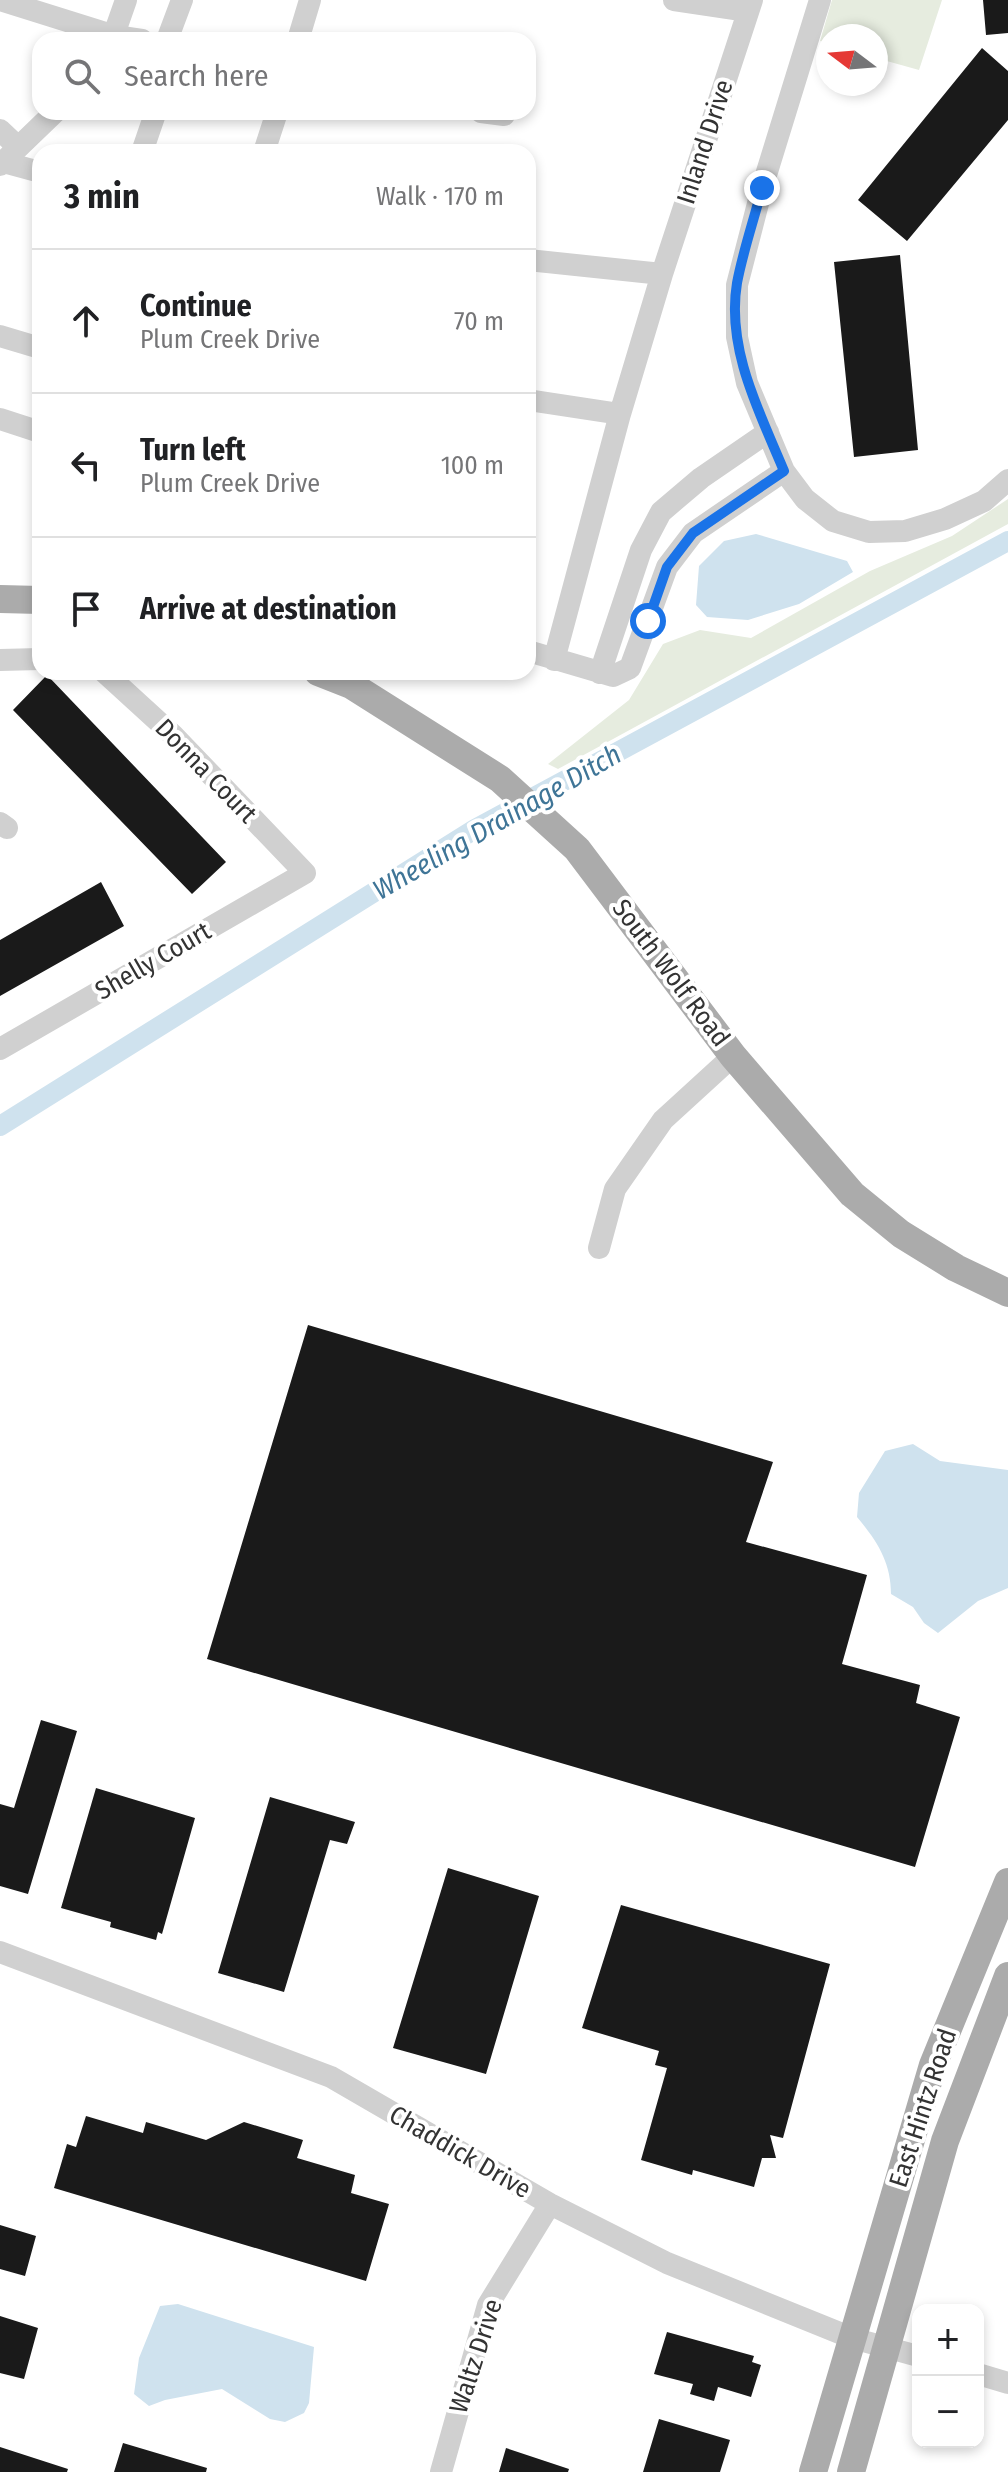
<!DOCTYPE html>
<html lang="en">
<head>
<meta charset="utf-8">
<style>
	:root { --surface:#fff; --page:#f2f2f2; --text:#202124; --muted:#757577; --line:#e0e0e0 }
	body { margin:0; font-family:"Fira Sans Condensed",sans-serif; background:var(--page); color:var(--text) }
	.controls { position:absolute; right:24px; bottom:24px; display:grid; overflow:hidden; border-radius:16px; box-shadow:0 4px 12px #0003 }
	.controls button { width:72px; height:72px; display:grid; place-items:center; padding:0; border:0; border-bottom:2px solid var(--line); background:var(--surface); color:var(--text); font:40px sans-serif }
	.compass { position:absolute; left:816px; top:24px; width:72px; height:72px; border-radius:50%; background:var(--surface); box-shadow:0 4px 12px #0003; rotate:286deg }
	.stop { position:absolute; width:24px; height:24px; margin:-18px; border:6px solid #1a73e8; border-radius:50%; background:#fff }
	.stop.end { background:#1a73e8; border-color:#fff; box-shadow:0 2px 8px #0008 }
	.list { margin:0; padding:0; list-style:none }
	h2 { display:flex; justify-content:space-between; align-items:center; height:104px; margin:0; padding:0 32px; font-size:34px }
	h2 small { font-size:26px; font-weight:400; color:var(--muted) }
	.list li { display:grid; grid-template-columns:52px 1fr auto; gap:24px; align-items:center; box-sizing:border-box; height:144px; padding:0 32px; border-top:2px solid var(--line) }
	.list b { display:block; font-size:30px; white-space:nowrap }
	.list p { margin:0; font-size:26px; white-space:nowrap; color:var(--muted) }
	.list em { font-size:26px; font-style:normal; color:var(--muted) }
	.icon { flex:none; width:44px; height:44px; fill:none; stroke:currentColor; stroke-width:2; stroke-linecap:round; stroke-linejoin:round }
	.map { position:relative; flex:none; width:1008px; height:2472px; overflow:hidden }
	.search { position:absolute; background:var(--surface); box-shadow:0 4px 12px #0003; left:32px; top:32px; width:504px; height:88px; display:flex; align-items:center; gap:20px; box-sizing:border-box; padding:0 28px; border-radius:24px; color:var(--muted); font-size:30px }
	.panel { position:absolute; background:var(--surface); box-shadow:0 4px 12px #0003; left:32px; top:144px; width:504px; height:536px; border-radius:24px }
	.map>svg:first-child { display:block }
</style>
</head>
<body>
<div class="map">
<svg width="1008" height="2472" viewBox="0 0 1008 2472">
	<rect width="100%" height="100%" fill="#fff"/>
	<path fill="#e6ecdf" d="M832 0H942L919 70 876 58V36H828V43L820 41Z
		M1008 499V524L558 769 548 764 629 700 663 644 700 630 751 638 870 571 952 536Z"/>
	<path fill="#cfe2ee" d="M756 534 847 561 853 572 799 604 748 620 707 617 696 605 699 566 724 541Z
		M913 1444 940 1461 1008 1470V1588L978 1601 938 1633 924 1623 913 1607 891 1594C891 1562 877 1541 857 1517L859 1493 885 1451Z
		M178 2304 314 2347 309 2403 304 2413 285 2422 270 2419 222 2389 165 2400 149 2406 134 2394 139 2358 160 2306Z"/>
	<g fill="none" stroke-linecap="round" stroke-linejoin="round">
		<path stroke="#cfe2ee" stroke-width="20" d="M0 1126 475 829 1008 541"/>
	</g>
	<path fill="#1a1a1a" d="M983 0H1008V33L986 35Z
		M982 48 1008 71V120L907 241 858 200Z
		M900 255 918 450 854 457 834 262Z
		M47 675 226 862 192 894 13 710Z
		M101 882 124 926 0 996V940Z
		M308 1325 773 1462 746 1542 867 1575 842 1664 920 1685 916 1703 960 1717 915 1867 207 1659Z
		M41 1720 77 1731 28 1894 0 1886V1804L14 1808Z
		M96 1788 195 1818 162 1934 158 1932 156 1940 110 1927 111 1922 61 1908Z
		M270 1797 355 1822 347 1844 330 1840 284 1992 218 1973Z
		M448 1868 539 1896 486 2074 393 2048Z
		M621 1905 830 1964 783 2138 770 2135 776 2158H762L754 2187 693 2170 692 2175 641 2160 667 2068 655 2065 659 2051 582 2028Z
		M86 2116 143 2133 146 2122 206 2140 244 2122 303 2140 297 2158 355 2175 351 2193 389 2204 366 2281 54 2188 67 2144 76 2147Z
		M0 2225 36 2236 25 2276 0 2269Z
		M0 2316 38 2328 24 2379 0 2373Z
		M667 2332 754 2356 752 2362 761 2365 751 2397 718 2387 714 2401 690 2394 693 2384 654 2374Z
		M659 2419 730 2440 720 2472H643Z
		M123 2443 207 2468 206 2472H114Z
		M0 2447 68 2469 67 2472H0Z
		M506 2448 569 2469 568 2472H499Z"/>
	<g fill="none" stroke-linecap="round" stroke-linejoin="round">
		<path stroke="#d0d0d0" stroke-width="22" d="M0 0 115 36 142 40
			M674 0 748 11
			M820 0 762 188 737 285V337L747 383 784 471 805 499 833 521 869 532 905 531 945 519 984 501 1008 480
			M112 40 126 0
			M167 40 182 0
			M298 40 310 0
			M481 112 504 115
			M0 130 18 147
			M142 152 155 114 149 112
			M264 152 277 112
			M3 162 40 172
			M0 165 55 112
			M528 260 662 274
			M0 336 40 348
			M528 400 620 414
			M0 419 40 432
			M528 651 613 676 630 668 667 567 693 533 784 471
			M0 660 40 659
			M554 660 620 414 662 274 752 0
			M600 673 641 550 661 512 701 478 768 432
			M0 823 7 828
			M0 1049 305 873 173 735 104 672
			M599 1248 615 1189 663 1120 733 1056
			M0 1952 331 2077 550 2204 667 2263 852 2338 918 2356
			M978 2374 1008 2383
			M441 2472 488 2305 550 2204"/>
		<path stroke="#ababab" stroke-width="28" d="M0 599 40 600
			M318 672 351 685 500 779 577 849 733 1056 852 1194 901 1234 956 1268 1008 1293
			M813 2472 933 2065 1008 1882
			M851 2472 945 2141 1008 1976"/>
	</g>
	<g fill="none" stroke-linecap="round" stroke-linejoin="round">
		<path stroke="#1a73e8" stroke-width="10" d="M648 621 667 567 693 533 784 471C760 413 726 349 737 283 743 251 754 220 762 188"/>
	</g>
	<g text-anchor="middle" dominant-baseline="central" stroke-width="8" stroke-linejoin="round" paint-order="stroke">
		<g font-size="26" fill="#333" stroke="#fff">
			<text transform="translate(705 142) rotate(-72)">Inland Drive</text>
			<text transform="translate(206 771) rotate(46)">Donna Court</text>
			<text transform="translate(153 961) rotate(-30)">Shelly Court</text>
			<text transform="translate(671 973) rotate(53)">South Wolf Road</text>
			<text transform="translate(923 2108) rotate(-72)">East Hintz Road</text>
			<text transform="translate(460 2152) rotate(30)">Chaddick Drive</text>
			<text transform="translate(476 2356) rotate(-72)">Waltz Drive</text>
		</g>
		<g font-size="28" font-style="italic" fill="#3f7597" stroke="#fff">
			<text transform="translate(497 822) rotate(-30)">Wheeling Drainage Ditch</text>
		</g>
	</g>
</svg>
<div class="controls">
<button>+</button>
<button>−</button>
</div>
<svg class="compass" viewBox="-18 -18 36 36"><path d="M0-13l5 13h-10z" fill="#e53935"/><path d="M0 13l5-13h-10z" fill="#757577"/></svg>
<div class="stop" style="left:648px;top:621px"></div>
<div class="stop end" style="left:762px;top:188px"></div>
<div class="search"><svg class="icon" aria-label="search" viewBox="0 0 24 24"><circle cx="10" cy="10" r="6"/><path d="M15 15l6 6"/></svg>Search here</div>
<section class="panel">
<h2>3 min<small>Walk · 170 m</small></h2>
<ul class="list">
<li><svg class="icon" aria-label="ahead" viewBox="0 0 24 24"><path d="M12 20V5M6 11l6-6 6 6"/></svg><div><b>Continue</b><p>Plum Creek Drive</p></div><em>70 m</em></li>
<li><svg class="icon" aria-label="left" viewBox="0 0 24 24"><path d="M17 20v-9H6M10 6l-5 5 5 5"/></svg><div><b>Turn left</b><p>Plum Creek Drive</p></div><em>100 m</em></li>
<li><svg class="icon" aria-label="arrive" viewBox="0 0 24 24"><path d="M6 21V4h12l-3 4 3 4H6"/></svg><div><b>Arrive at destination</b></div></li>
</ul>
</section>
</div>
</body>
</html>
